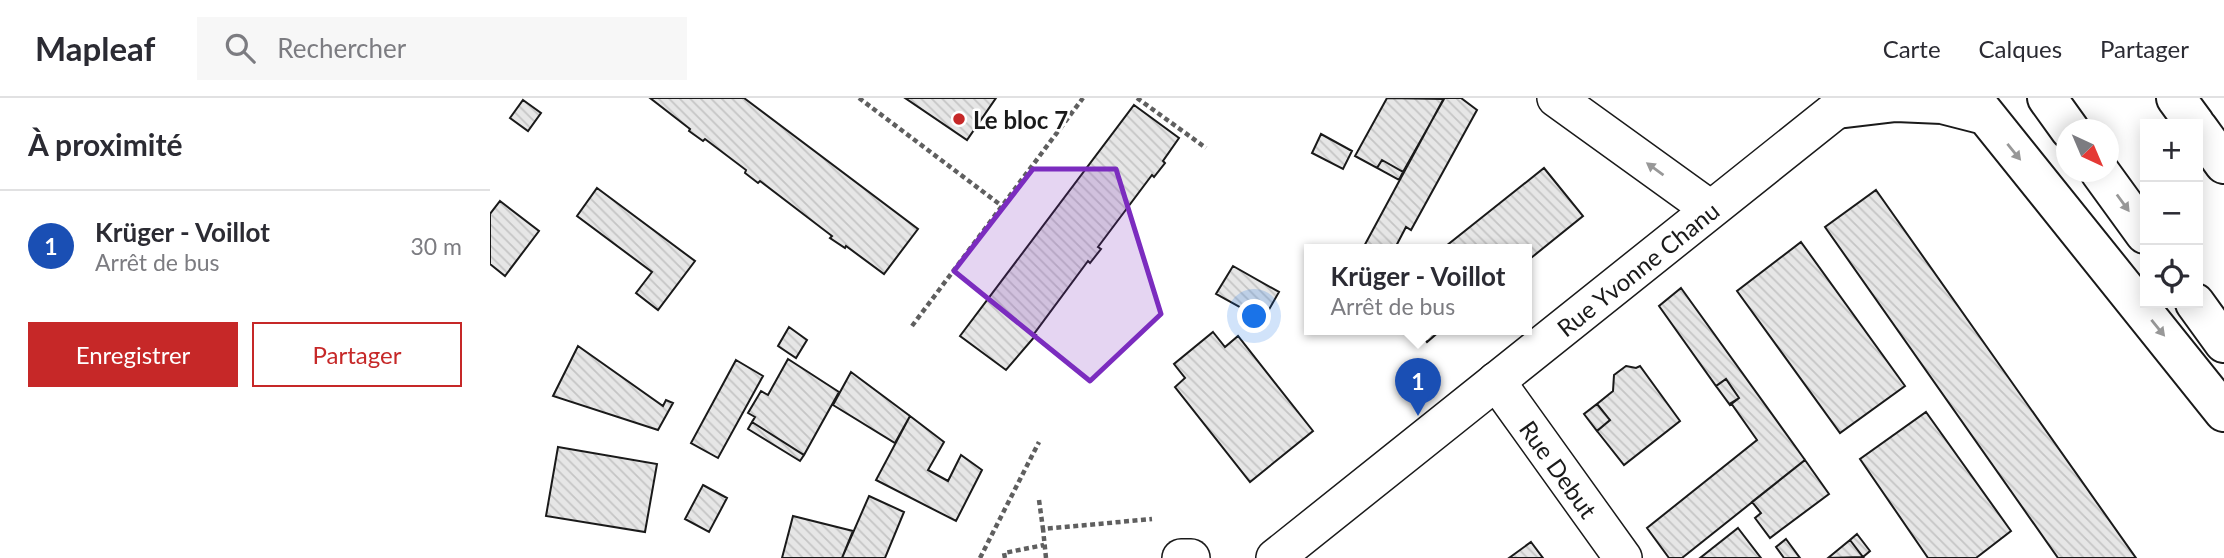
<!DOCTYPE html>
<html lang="fr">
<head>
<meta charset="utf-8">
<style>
	:root { --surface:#fff; --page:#f7f7f7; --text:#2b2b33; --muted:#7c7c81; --line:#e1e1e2; --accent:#c62828 }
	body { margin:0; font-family:Lato,sans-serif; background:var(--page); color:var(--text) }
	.controls { position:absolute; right:21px; top:21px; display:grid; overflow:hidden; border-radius:0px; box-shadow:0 4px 18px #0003 }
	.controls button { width:63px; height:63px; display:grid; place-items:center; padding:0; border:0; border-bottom:2px solid var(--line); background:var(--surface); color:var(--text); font:35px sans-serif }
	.compass { position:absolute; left:1566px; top:21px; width:63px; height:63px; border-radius:50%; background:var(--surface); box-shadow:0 4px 18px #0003; rotate:136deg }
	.you { position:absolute; left:765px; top:219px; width:24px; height:24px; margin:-18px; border:5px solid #fff; border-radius:50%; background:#1a73e8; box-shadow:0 0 0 10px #1a73e833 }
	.badge { display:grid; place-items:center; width:46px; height:46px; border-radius:50%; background:var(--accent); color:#fff; font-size:23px; font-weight:700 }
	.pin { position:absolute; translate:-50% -58px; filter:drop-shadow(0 2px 4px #0008) }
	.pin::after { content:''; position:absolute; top:37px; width:24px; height:21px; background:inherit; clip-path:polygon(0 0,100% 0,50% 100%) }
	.popup { position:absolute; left:814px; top:146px; width:228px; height:91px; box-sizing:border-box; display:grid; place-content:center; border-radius:0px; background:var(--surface); filter:drop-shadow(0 2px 5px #0005); font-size:23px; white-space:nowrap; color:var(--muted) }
	.popup b { font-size:26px; color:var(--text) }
	.popup::after { content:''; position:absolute; left:50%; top:100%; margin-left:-14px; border:14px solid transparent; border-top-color:var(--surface) }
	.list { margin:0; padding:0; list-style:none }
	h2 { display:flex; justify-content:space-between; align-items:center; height:91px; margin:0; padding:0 28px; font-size:30px }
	h2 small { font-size:23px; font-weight:400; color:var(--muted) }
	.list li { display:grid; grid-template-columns:46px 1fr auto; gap:21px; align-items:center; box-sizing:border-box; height:112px; padding:0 28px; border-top:2px solid var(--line) }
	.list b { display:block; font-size:26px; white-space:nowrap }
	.list p { margin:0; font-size:23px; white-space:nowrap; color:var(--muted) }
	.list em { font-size:23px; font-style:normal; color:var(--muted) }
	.actions { display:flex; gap:14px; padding:21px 28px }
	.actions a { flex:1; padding:16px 0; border:2px solid var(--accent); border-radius:0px; text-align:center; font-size:24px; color:var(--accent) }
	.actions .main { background:var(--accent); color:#fff }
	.icon { flex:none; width:38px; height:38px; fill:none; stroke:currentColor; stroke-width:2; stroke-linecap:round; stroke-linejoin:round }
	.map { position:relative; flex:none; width:1734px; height:460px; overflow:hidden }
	header { display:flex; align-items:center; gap:42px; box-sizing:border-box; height:98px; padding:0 35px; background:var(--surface); border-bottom:2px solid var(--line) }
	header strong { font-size:33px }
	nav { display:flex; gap:38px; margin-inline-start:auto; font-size:24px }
	.search { width:490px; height:63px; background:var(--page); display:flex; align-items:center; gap:18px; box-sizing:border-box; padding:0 24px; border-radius:0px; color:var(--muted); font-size:26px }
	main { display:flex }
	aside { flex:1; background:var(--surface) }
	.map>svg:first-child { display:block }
</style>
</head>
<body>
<header>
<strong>Mapleaf</strong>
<div class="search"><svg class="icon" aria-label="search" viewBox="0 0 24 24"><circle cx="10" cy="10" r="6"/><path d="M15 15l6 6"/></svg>Rechercher</div>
<nav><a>Carte</a><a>Calques</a><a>Partager</a></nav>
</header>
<main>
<aside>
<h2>À proximité<small></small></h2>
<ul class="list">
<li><span class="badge" style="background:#1a4fb4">1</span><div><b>Krüger - Voillot</b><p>Arrêt de bus</p></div><em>30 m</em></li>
</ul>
<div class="actions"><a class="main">Enregistrer</a><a>Partager</a></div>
</aside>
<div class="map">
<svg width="1734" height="460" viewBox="0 0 1734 460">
	<defs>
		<pattern id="building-back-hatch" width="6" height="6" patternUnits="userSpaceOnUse" patternTransform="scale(1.75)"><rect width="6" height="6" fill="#e6e6e6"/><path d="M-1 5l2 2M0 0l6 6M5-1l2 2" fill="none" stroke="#c5c5c5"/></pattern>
	</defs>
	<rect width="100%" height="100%" fill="#fff"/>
	<path fill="url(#building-back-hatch)" stroke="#1a1a1a" stroke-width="2" d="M160 0H254L428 131 394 176 356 148 355 150 340 140 342 138 270 83 268 85 255 75 256 72 215 41 213 43 199 33 200 31Z
		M415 0H506L477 42Z
		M897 0 954 1 913 74 892 62 887 70 865 58Z
		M954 0H971L987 12 921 132 916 129 904 152H872Z
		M33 2 51 15 38 33 20 20Z
		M644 7 689 40 673 63 675 65 664 79 662 77 608 149 611 151 600 165 598 163 544 236 546 237 516 272 470 238Z
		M831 36 862 53 853 71 822 55Z
		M892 62 913 74 909 82 887 70Z
		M1054 70 1093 118 1036 164V152H951Z
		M107 90 205 163 168 212 146 195 162 174 87 118Z
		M1386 92 1646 460H1568L1335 129Z
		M10 103 49 133 15 178 0 166V116Z
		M1311 144 1415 288 1350 335 1247 193Z
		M743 168 789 194 773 222 726 196Z
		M1191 190 1315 362 1192 460H1179L1157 430 1267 342 1241 305 1249 300 1236 281 1226 288 1169 208Z
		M299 229 317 242 306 260 288 248Z
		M927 232H951L937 244Z
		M723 234 735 249 748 238 823 333 760 384 685 289 695 280 684 266Z
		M88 248 173 308 176 302 183 305 168 332 63 298Z
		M298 261 349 294 314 357 262 324 265 319 258 315 271 293 278 297Z
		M246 262 273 278 228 360 201 345Z
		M1136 268 1146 270 1150 268 1190 323 1134 367 1107 333 1120 322 1107 306 1123 293 1124 277Z
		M361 274 420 318 405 345 343 307Z
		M1236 281 1249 300 1240 307 1226 288Z
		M1107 306 1120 322 1107 333 1094 316Z
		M1436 314 1521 433 1486 460H1438L1370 361Z
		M420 318 454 344 438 372 458 383 471 357 492 372 466 423 386 382Z
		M262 324 314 357 310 363 258 331Z
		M68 349 167 366 155 434 56 418Z
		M1315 362 1339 396 1280 440 1265 420 1271 415 1262 404Z
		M213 387 237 400 219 434 195 421Z
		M379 398 414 414 395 460H352Z
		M303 418 363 433 352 460H292Z
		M1248 430 1271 460H1210Z
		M1367 436 1380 453 1373 459 1360 442Z
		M1296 441 1310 460H1294L1286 449Z
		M1360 442 1373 459 1338 460Z
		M1041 444 1053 460H1019Z"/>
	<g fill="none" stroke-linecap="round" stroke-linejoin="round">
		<g stroke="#1a1a1a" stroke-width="40">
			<g id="minor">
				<path d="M1066 0 1220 111"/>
				<path id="s1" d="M1006 283 1133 460"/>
				<path d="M691 460H701"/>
				<path id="s2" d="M785 460 1347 11"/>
			</g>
		</g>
		<g stroke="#1a1a1a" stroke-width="42">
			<path id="trunk" d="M1482 0 1734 314
				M1557 0 1580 32
				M1686 0 1705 26
				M1347 11 1406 4 1452 6 1495 17
				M1708 30 1734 66
				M1610 74 1655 136
				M1705 205 1734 245"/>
		</g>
		<path stroke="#5f5f5f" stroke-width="4.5" stroke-dasharray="5 3.5" stroke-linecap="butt" d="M369 0 512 108
			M647 0 716 50
			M422 228 593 0
			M549 402 553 431
			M490 460 549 344
			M515 460 514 455 554 447
			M556 460 553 431 662 421"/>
		<use href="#minor" stroke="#fff" stroke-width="37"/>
		<use href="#trunk" stroke="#fff" stroke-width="38"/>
	</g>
	<defs><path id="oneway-solid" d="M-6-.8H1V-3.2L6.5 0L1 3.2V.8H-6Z" transform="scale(1.75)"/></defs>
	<g fill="#989898">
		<use href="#oneway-solid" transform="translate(1524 54) rotate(51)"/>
		<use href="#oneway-solid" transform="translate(1165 71) rotate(-144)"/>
		<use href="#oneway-solid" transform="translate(1633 105) rotate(54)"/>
		<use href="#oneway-solid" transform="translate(1668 230) rotate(51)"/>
	</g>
	<path fill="#7b2cbf" fill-opacity="0.2" stroke="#7b2cbf" stroke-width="5" stroke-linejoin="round" d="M543 71H626L671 216 600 283 464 173Z"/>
	<circle fill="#c62828" stroke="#fff" stroke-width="2.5" cx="469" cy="21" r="7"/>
	<g text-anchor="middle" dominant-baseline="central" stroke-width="5" stroke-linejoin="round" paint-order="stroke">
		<g font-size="24" font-weight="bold" fill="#1a1a1a" stroke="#fff" text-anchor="start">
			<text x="483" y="21">Le bloc 7</text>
		</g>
		<g font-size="24" fill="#1a1a1a" stroke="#fff">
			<text stroke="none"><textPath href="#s2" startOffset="464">Rue Yvonne Chanu</textPath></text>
			<text stroke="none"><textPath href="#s1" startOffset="108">Rue Debut</textPath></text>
		</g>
	</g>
</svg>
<div class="controls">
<button>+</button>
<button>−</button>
<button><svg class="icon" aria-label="locate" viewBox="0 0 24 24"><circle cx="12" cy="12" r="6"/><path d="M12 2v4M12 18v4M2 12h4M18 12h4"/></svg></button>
</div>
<svg class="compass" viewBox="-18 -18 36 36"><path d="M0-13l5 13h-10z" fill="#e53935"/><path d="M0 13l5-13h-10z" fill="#7c7c81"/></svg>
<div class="you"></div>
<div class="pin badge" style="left:928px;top:318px;background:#1a4fb4">1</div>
<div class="popup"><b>Krüger - Voillot</b>Arrêt de bus</div>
</div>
</main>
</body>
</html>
